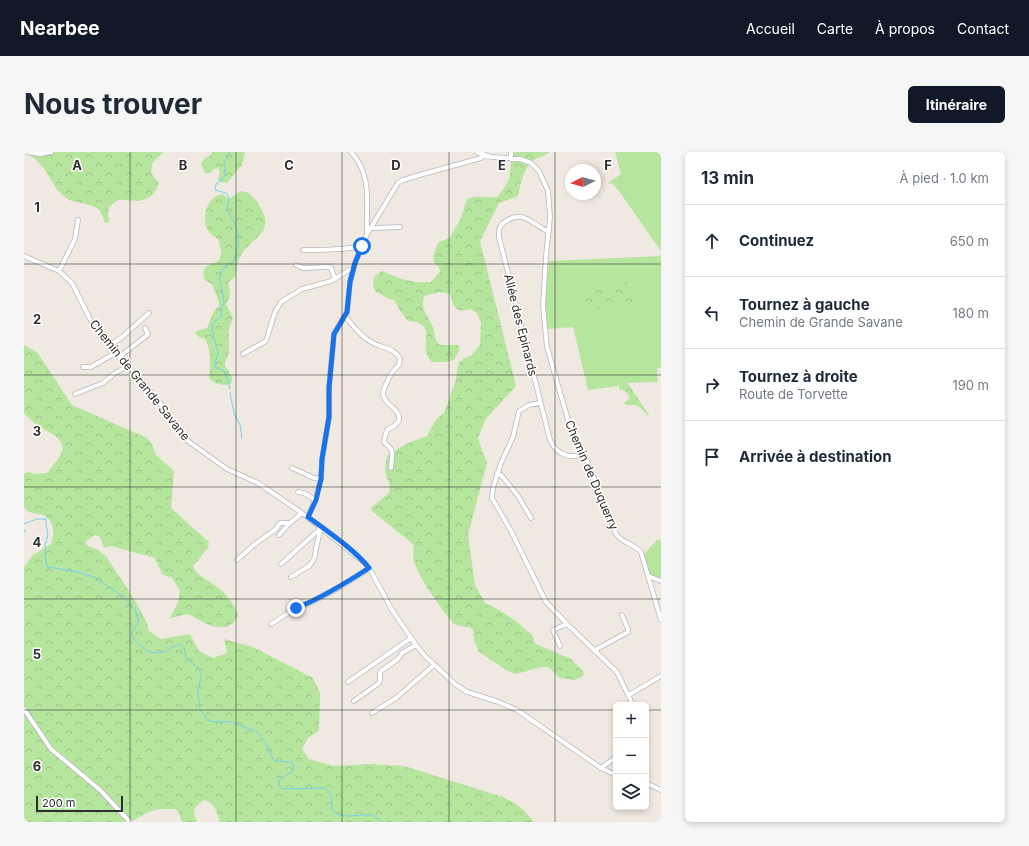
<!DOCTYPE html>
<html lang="fr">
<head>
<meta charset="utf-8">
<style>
	:root { --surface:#fff; --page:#f6f6f7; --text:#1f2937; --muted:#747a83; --line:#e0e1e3; --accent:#111827 }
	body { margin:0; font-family:Inter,sans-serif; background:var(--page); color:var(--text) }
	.controls { position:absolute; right:12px; bottom:12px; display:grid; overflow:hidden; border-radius:6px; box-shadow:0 2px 6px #0003 }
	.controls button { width:36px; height:36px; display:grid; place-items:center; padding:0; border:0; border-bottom:1px solid var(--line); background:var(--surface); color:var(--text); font:20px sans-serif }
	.compass { position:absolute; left:541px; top:12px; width:36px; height:36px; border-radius:50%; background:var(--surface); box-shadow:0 2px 6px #0003; rotate:265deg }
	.scale { position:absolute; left:12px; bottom:10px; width:87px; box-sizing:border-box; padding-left:4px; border:2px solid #2e2e2e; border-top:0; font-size:11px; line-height:14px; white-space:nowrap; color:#2e2e2e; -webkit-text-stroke:3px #fff; paint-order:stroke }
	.stop { position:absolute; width:12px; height:12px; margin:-9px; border:3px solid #1a73e8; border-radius:50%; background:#fff }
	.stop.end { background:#1a73e8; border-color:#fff; box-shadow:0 1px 4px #0008 }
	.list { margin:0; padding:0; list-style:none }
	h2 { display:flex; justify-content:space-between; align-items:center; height:52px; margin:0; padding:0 16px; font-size:17px }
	h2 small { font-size:13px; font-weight:400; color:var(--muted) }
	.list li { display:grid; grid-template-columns:26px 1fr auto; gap:12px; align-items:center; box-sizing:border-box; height:72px; padding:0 16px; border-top:1px solid var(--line) }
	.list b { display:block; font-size:15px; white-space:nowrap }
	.list p { margin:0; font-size:13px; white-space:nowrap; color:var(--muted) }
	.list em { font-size:13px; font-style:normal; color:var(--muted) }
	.icon { flex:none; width:22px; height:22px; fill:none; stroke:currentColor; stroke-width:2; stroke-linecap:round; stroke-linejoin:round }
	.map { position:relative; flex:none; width:637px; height:670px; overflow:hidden; border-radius:6px }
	header { display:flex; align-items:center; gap:24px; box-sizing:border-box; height:56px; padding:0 20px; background:var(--accent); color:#fff }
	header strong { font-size:19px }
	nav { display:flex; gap:22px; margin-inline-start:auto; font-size:14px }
	.intro { display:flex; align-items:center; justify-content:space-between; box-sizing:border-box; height:96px; padding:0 24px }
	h1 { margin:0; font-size:28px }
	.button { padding:10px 18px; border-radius:6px; background:var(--accent); color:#fff; font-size:14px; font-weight:700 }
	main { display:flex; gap:24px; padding:0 24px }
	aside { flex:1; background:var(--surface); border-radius:6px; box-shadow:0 2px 6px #0003 }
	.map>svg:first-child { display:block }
</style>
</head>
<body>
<header>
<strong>Nearbee</strong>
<nav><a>Accueil</a><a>Carte</a><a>À propos</a><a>Contact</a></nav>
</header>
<div class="intro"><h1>Nous trouver</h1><a class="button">Itinéraire</a></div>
<main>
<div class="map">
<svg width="637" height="670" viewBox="0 0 637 670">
	<defs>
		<pattern id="forest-crowns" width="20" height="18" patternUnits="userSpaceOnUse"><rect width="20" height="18" fill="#b6e59e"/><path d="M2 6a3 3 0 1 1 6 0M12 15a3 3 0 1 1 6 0" fill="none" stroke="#9dc588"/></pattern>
	</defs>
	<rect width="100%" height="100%" fill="#efe9e1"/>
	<path fill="#b6e59e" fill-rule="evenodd" d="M591 0H637V99L595 39 589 32 584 31 597 22Z
		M637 104V215L633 217 634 230 598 231 595 232 594 234 564 238 549 175 523 177C520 154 522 132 525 109ZM601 128 607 134 604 143 570 138 585 137Z
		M633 388H637V429L624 424 618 404Z"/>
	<path fill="url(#forest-crowns)" d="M1 0H139C136 5 131 6 129 11 127 13 128 18 127 21L135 31C127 54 112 48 94 48L85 55 84 63 85 69 84 71H81L76 58 69 54 45 48 34 39 19 15 9 5 3 2Z
		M188 0H221L218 13 203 31 196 30 194 27 196 20 194 16 190 17 186 21H181L177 12 180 7 187 3Z
		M490 0H526C521 4 516 4 512 7 499 15 497 31 494 44L475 51 456 89 492 234 461 268 454 287 463 311 444 383 451 433 461 451 475 458 492 469 508 483 512 492 547 507 560 520 559 524 551 528 536 526 524 515H517L492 522 482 518 455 500 450 489 449 478 447 476 432 473 429 471C414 452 399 433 390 410 388 405 391 399 389 392L348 359 347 356 365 341C367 332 365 331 362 323 360 317 362 310 364 303L384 291 403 284 411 269 421 259 432 227 434 212 440 206 447 204 456 193 457 171 453 161 446 157C431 162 430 155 426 142L416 140 400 144C396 157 404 164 409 175 411 181 410 188 416 193H434L436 197 430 208 422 210H408C391 195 418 171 384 169L376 159 370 148 363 146 351 139 349 133 350 125 358 119C373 126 390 132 407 130L416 120 415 115 410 111 409 104 414 91 426 85 437 66 443 47C453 42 462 46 473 45 478 39 485 31 486 23 487 12 486 11 490 0Z
		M217 39C225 40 231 46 235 53 254 84 225 84 215 107 212 112 213 119 211 125 200 133 206 132 206 142 206 145 204 149 202 152L209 166C202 181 206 184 205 198 205 203 201 208 201 214 205 220 210 224 207 232 198 234 191 233 185 226 186 213 188 199 181 187L175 185 172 182 171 180 183 176 190 159 195 154C195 146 190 141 189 133L181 128C173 108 196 116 197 103 198 98 195 92 194 87 169 75 185 38 200 43 202 44 203 46 205 47Z
		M601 128 607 134 604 143 610 149 605 155 562 157 557 154 554 148 559 141 570 138 585 137Z
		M0 193 13 200 48 253 123 286 129 294 132 303 150 319 147 356 185 390 184 396 169 414C173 424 185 428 193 435 203 442 210 452 214 463 213 465 211 470 209 471 195 483 177 468 164 462L146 466 154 450 156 439 148 426 138 422 131 406 87 394 80 396 76 385 71 383 61 390 64 394 74 398 82 404 110 447 122 469 125 479 137 487 166 482 175 499 189 506 203 501 200 487 229 495 289 526 296 541 295 579 284 586 278 597 285 607 310 614 344 612 380 614 479 645C493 652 500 657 510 670H196C192 659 192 651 179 648L170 657V661L173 670H158L154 659 150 657H134L125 660 106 670H0V415L9 403 27 392C30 383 31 370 21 364 18 362 12 362 8 361 5 360 3 358 0 356V322L4 320 11 322 23 321C28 314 35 307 38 300 42 285 23 280 14 274 9 270 4 265 0 261Z
		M598 231H603L605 233 625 263 624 264 618 257 612 253H602L600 251 606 246 605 243 602 240 595 237V232Z"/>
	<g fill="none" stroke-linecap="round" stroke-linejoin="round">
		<path stroke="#75cff0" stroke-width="1" d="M206 237 204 229 200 219 191 215V212L194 201 188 178V172L198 163 196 157 199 153 200 151C200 143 195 130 196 123 197 116 204 114 209 110 211 108 211 104 212 101 218 84 212 72 203 57L205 45 202 41 191 38 192 32 200 26 201 20 200 12 206 0
			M206 241 210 261 216 273 218 286
			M0 372 13 367H22V373L24 382 21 394 22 411 24 415 54 420 70 425 100 445 111 458 114 465V471L107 481C108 486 113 491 117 494 125 501 136 504 146 497 150 494 153 492 158 493L160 495 162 506 175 517 177 523 174 542 176 557 181 565 186 569 192 570H208L233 580 241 590 249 607 251 609 268 610 270 614 269 619 255 628V633L258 637 300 636 307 642 308 658C318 669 335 661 348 663L358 670
			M0 377 2 379 0 380"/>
		<g stroke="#b4b7c1" stroke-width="5.5">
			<path id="minor" d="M2 0 16 2 27 0
				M327 0C349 24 342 52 343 81
				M453 0 467 5 496 7 507 11 515 19 524 39 526 65 522 104 519 154 523 195 548 282 564 311 592 382C598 391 610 392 617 400L637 468
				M487 0V7
				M347 76 376 75
				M525 80C509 73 499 57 482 69 475 73 474 78 475 85L526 288C532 301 544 308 559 302
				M279 98C295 98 310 98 326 96 331 96 333 93 338 94
				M0 104 35 119 48 131 67 169 76 183 91 201 118 229 138 254 156 281 164 289 203 317 234 331 278 361 341 411 348 421 368 458 392 493 401 504 431 532 443 540 472 549 493 558 577 616 592 623
				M272 113 279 116 306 115 307 116 311 127
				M35 119 51 87 54 68
				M321 164C329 174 337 185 349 191 358 196 371 196 376 207L375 213C369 218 367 221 364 228 362 232 359 237 359 242 360 253 377 257 375 268 373 274 367 275 363 278 356 299 364 287 368 300 369 304 367 311 367 316
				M85 194 98 185 125 161
				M219 202 242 189 251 160 257 150 278 137 307 129 325 118H329
				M95 205 122 184 124 182 121 176
				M59 215H67L91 201
				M51 242 79 231 91 221 104 214
				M516 251 505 253 495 259 489 285 477 311 469 336 468 346 487 379 522 450 543 472 593 520 609 553
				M268 316 290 326 297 327
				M473 322 477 323 494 344 507 366
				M274 340 280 341 291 348
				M284 365 291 348 297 327 298 307 305 265V236L310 182 323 160 326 130 331 111 338 94 343 82 374 31 379 28 399 22 450 8 457 6 460 3
				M255 383 266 371
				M213 408 231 392 252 377 256 371H266L278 361
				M257 412 297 376
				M624 424 637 429
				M267 425 285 414 289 409 291 404 292 396 297 375
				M247 472 269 458 288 450 318 434 345 417
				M536 494 529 478 543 472
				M571 498 604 480V477L598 463
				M324 530 387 486
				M605 543 637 524
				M330 549 355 531 356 528V521L357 519 374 507 378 501 392 493
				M0 557 27 597 76 638 106 670
				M348 561 372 546 410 513
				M577 616 592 605
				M622 631 637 638"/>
		</g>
		<use href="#minor" stroke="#fff" stroke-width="4"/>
	</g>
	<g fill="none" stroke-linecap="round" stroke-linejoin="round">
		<path stroke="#1a73e8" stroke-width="5" d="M272 456C298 446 322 431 345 416 331 398 303 379 284 365L292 348 297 327 298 307 305 265V236L310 182 323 160 326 130 331 111 338 94"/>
	</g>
	<path fill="none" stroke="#2e2e2e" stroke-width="1" stroke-opacity="0.55" d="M106 0V670M212 0V670M318 0V670M425 0V670M531 0V670M0 112H637M0 223H637M0 335H637M0 447H637M0 558H592M622 558H637"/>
	<g text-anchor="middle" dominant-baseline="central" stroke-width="3" stroke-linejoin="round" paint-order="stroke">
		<g font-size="12" fill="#2e2e2e" stroke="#fff">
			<text transform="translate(497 173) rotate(76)">Allée des Epinards</text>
			<text transform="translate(116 228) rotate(51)">Chemin de Grande Savane</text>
			<text transform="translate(568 323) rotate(67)">Chemin de Duquerry</text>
		</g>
	</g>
	<g font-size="13" text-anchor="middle" font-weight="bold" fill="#2e2e2e" stroke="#fff" stroke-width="3" stroke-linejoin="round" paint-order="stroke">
		<text x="53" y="18">A</text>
		<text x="159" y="18">B</text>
		<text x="265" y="18">C</text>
		<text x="372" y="18">D</text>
		<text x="478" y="18">E</text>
		<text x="584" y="18">F</text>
		<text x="13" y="60">1</text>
		<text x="13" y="172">2</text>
		<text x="13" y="284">3</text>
		<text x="13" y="395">4</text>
		<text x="13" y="507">5</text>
		<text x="13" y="619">6</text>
	</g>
</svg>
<div class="controls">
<button>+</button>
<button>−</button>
<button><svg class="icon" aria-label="layers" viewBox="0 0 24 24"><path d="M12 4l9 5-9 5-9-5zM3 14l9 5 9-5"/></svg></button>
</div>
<svg class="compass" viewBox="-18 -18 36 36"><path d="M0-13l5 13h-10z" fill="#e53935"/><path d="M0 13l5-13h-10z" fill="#747a83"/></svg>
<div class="scale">200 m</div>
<div class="stop" style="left:338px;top:94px"></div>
<div class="stop end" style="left:272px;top:456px"></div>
</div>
<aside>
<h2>13 min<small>À pied · 1.0 km</small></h2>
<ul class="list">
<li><svg class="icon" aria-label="ahead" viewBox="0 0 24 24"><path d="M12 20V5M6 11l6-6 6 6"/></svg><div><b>Continuez</b></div><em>650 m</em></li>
<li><svg class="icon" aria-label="left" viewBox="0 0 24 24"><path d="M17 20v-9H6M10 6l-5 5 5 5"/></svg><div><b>Tournez à gauche</b><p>Chemin de Grande Savane</p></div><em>180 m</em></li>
<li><svg class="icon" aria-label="right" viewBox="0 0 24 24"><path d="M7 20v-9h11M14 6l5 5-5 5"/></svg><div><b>Tournez à droite</b><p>Route de Torvette</p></div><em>190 m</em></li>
<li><svg class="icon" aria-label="arrive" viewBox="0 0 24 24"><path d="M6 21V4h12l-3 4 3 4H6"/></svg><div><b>Arrivée à destination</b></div></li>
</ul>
</aside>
</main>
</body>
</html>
